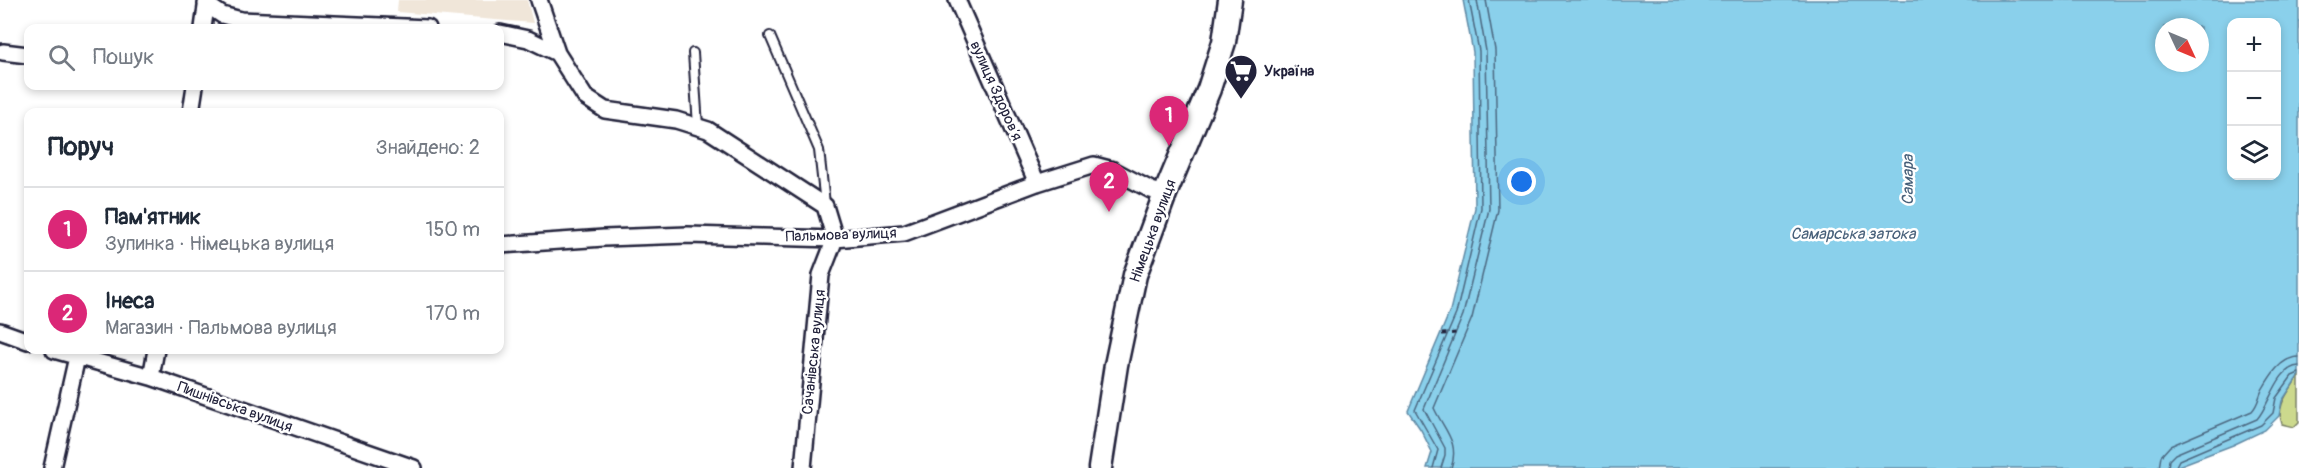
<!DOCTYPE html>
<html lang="uk">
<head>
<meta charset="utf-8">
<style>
	:root { --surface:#fff; --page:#f2f2f3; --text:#1f2937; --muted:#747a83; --line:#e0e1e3; --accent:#db2777 }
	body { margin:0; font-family:Pangolin,sans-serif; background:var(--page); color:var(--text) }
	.controls { position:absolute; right:18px; top:18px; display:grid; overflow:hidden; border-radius:12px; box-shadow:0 3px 9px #0003 }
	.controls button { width:54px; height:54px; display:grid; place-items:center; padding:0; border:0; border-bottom:2px solid var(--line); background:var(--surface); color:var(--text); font:30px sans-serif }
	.compass { position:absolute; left:2155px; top:18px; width:54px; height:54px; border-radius:50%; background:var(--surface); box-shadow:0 3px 9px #0003; rotate:134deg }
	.you { position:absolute; left:1522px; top:182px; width:21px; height:21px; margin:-15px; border:4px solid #fff; border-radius:50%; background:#1a73e8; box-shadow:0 0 0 9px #1a73e833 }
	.badge { display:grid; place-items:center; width:39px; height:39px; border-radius:50%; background:var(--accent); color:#fff; font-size:20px; font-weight:700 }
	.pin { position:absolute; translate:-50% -50px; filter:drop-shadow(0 2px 3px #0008) }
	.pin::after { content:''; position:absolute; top:32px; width:21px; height:18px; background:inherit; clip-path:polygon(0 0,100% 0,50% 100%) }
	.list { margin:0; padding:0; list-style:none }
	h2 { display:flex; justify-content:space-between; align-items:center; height:78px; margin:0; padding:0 24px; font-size:26px }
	h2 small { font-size:20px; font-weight:400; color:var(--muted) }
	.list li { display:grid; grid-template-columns:39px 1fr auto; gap:18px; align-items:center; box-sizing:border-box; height:84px; padding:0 24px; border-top:2px solid var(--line) }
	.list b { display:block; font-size:22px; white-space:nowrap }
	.list p { margin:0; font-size:20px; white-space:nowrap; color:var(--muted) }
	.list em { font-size:20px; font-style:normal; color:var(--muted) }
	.icon { flex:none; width:33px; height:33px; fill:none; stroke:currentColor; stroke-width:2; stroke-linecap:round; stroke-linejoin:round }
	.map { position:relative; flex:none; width:2299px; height:468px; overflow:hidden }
	.search { position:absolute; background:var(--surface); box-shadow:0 3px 9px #0003; left:24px; top:24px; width:480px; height:66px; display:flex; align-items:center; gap:15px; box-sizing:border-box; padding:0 21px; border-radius:12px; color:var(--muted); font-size:22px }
	.panel { position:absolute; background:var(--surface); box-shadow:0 3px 9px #0003; left:24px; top:108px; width:480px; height:246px; border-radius:12px }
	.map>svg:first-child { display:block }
</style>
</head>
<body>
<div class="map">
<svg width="2299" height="468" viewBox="0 0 2299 468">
	<rect width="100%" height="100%" fill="#fff"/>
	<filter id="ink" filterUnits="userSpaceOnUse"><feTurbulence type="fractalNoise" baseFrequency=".0167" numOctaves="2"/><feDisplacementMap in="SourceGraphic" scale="12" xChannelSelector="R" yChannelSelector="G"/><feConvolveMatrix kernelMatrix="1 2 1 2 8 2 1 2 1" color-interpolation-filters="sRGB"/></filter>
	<g filter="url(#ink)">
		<path fill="#f0e6d9" d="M398 0H527L533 23 397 12Z"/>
		<path fill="#ccd98d" stroke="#777e64" stroke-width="1.5" d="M2299 375V422L2294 427 2282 424C2275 405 2290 391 2299 375Z"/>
		<path fill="#8ad0eb" stroke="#608aa5" stroke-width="1.5" fill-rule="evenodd" d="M1463 0H2299V375L2282 401 2279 416 2265 430 2233 445 2173 468H1427L1432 452 1421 430 1408 411 1450 311 1475 208 1473 52ZM2232 22H2276V176H2232ZM2164 27H2200V63H2164Z"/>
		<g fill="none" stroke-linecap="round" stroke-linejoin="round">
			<path stroke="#4c6881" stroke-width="1.5" d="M1433 468 1438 450 1415 410 1456 314 1481 208 1479 51 1469 0
				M1441 468 1445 455V448L1424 409 1463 315 1489 209 1486 51 1477 0
				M1451 468C1460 442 1444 430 1434 408L1472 318 1498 210 1495 50 1486 0
				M2159 468 2161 456 2170 446 2252 411C2258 405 2258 399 2262 390 2270 376 2281 357 2299 357
				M2168 468 2169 460 2175 454 2257 419C2270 405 2277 367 2299 366
				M2175 468 2179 460 2261 425 2273 413 2276 398 2292 376 2299 373"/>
			<g stroke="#22223b" stroke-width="12">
				<path id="lane" d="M770 36 819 150 825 204
					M693 53 698 126"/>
			</g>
			<g stroke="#22223b" stroke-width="20">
				<path id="street" d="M539 0 557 53 585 97 605 110 676 120 708 130 825 206 835 239 821 275 803 468
					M957 0 1037 183
					M206 4 222 15 241 20 428 28
					M203 28 207 0
					M500 33 528 39 557 53
					M3 52 28 55
					M191 112 195 86
					M500 245 604 238 688 235 835 239 904 233 1037 183 1094 165 1113 170 1151 190 1165 194
					M0 331 28 341
					M54 350 151 377 414 468
					M151 377 156 350
					M52 468 77 357"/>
			</g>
			<g stroke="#22223b" stroke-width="27">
				<path id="secondary" d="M1100 468 1116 365 1135 275 1165 194 1209 89 1224 42 1230 0"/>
			</g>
			<path stroke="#22223b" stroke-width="3" stroke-dasharray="4.5 4.5" stroke-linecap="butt" d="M1442 334 1457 333
				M2189 468H2190"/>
			<use href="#lane" stroke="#fff" stroke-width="8"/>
			<use href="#street" stroke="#fff" stroke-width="15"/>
			<use href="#secondary" stroke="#fff" stroke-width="22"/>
		</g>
	</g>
	<defs>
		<g id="supermarket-pin" transform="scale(1.725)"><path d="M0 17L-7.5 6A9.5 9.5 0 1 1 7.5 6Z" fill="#22223b" stroke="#fff"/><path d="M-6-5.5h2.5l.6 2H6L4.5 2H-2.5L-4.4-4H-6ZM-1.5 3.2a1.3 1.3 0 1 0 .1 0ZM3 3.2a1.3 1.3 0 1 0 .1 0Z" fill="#fff"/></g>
	</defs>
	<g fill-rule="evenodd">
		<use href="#supermarket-pin" x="1241" y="71"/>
	</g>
	<g text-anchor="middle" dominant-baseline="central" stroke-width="5" stroke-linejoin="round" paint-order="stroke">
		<g font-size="15" font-weight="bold" fill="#22223b" stroke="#fff" text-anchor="start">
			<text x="1264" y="71">Україна</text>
		</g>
		<g font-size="15" fill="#22223b" stroke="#fff">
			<text transform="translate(996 91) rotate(66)">вулиця Здоровʼя</text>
			<text transform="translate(1153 231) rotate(-70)">Німецька вулиця</text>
			<text transform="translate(841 235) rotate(-2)">Пальмова вулиця</text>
			<text transform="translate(814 352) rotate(-84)">Сачанівська вулиця</text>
			<text transform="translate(235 407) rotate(20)">Пишнівська вулиця</text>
		</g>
		<g font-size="16" font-style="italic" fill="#465f79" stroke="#fff">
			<text transform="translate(1908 180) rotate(-90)">Самара</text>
			<text x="1853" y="234">Самарська затока</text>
		</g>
	</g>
</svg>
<div class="controls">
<button>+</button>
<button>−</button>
<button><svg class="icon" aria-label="layers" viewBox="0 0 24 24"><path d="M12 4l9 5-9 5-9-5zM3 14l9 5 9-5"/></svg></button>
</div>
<svg class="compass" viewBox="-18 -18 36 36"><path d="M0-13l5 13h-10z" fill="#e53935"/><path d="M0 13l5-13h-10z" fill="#747a83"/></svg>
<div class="you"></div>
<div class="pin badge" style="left:1169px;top:146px">1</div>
<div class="pin badge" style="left:1109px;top:212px">2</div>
<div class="search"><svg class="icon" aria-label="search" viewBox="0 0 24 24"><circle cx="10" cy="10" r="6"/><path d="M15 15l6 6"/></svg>Пошук</div>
<section class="panel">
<h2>Поруч<small>Знайдено: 2</small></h2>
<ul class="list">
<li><span class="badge">1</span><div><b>Пам'ятник</b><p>Зупинка · Німецька вулиця</p></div><em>150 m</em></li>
<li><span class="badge">2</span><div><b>Інеса</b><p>Магазин · Пальмова вулиця</p></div><em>170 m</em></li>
</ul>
</section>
</div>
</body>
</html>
